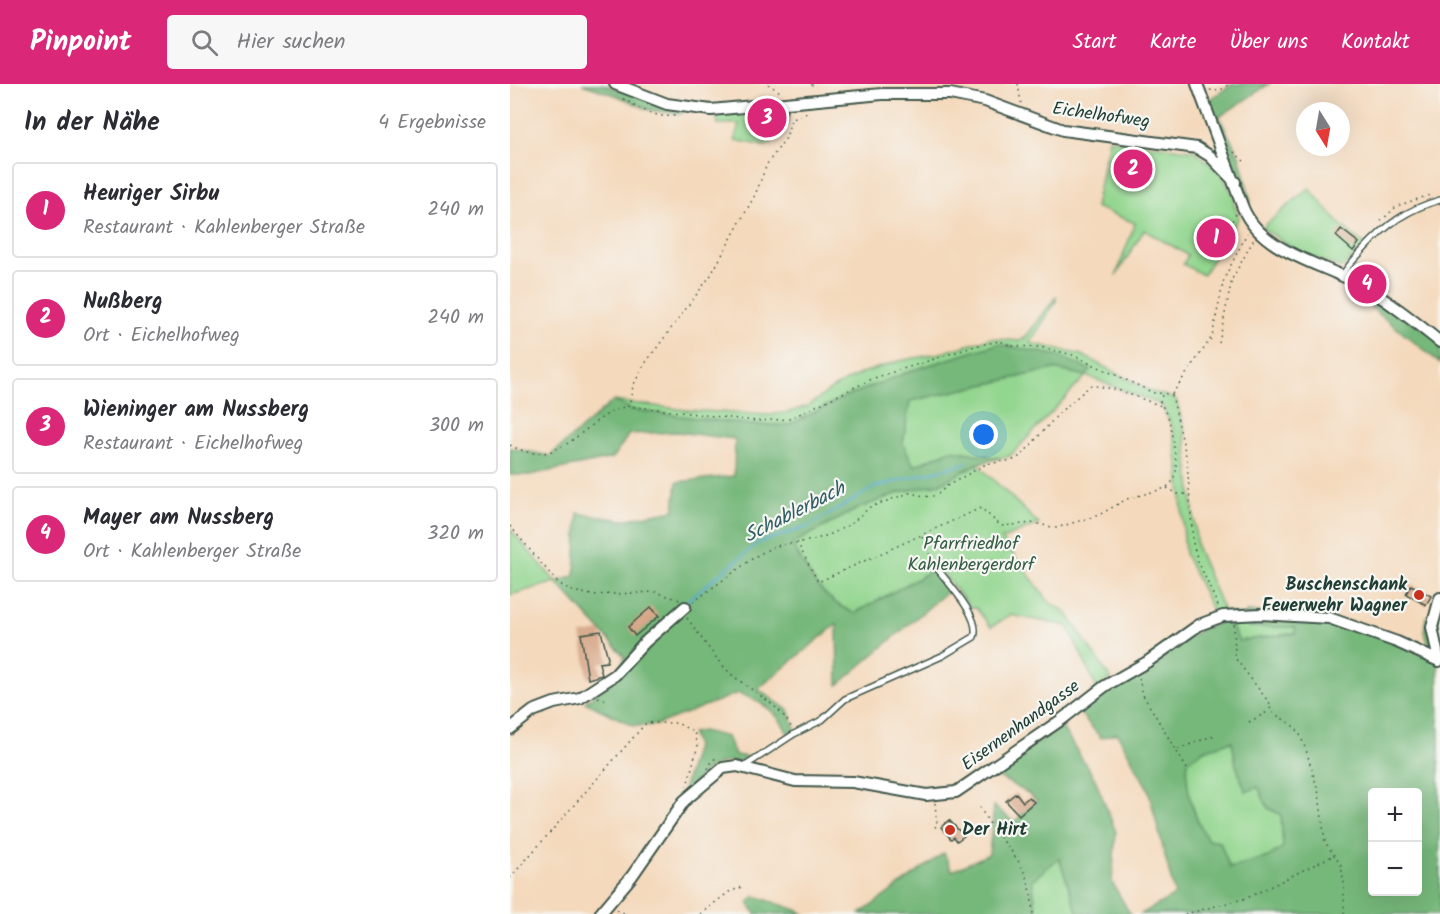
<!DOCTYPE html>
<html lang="de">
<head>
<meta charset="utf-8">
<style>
	:root { --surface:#fff; --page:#f7f7f7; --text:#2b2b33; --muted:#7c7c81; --line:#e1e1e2; --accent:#db2777 }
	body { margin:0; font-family:Kalam,sans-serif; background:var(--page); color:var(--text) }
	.controls { position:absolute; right:18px; bottom:18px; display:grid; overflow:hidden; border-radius:6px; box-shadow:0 6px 24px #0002 }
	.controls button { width:54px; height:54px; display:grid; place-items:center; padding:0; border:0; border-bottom:2px solid var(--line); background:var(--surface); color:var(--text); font:30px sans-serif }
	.compass { position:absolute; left:786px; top:18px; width:54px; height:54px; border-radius:50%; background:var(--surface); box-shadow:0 6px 24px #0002; rotate:169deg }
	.you { position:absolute; left:474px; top:351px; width:21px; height:21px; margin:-15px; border:4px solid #fff; border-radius:50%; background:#1a73e8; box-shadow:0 0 0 9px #1a73e833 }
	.badge { display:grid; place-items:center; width:39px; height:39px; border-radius:50%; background:var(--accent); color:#fff; font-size:20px; font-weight:700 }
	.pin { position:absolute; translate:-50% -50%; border:3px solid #fff; box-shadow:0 2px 6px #0006 }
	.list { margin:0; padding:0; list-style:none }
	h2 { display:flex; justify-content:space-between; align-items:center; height:78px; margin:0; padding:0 24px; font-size:26px }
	h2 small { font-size:20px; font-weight:400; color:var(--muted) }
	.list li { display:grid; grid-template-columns:39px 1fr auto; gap:18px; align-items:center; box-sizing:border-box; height:96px; margin:0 12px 12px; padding:0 12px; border:2px solid var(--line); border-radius:6px }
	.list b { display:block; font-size:22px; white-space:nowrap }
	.list p { margin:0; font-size:20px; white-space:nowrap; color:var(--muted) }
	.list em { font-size:20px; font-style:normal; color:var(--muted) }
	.icon { flex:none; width:33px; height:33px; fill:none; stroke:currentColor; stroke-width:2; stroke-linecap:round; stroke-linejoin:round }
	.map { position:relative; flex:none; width:930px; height:830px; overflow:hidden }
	header { display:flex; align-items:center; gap:36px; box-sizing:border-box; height:84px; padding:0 30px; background:var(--accent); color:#fff }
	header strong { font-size:28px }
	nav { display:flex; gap:33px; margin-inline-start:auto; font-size:21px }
	.search { width:420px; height:54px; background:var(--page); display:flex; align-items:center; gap:15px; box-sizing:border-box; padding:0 21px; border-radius:6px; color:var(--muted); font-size:22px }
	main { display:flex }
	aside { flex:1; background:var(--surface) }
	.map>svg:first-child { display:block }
</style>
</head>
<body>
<header>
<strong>Pinpoint</strong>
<div class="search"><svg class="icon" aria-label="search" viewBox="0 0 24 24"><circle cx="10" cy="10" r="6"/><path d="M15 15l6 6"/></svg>Hier suchen</div>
<nav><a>Start</a><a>Karte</a><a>Über uns</a><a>Kontakt</a></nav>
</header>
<main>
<aside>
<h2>In der Nähe<small>4 Ergebnisse</small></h2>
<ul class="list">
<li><span class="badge">1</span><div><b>Heuriger Sirbu</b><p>Restaurant · Kahlenberger Straße</p></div><em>240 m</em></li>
<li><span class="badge">2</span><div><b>Nußberg</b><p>Ort · Eichelhofweg</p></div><em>240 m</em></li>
<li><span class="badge">3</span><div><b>Wieninger am Nussberg</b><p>Restaurant · Eichelhofweg</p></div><em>300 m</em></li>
<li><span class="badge">4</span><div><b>Mayer am Nussberg</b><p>Ort · Kahlenberger Straße</p></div><em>320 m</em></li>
</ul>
</aside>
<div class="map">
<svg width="930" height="830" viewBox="0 0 930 830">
	<rect width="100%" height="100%" fill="#f6f6f2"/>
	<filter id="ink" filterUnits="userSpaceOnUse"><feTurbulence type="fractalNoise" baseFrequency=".0167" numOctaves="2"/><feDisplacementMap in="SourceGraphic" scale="12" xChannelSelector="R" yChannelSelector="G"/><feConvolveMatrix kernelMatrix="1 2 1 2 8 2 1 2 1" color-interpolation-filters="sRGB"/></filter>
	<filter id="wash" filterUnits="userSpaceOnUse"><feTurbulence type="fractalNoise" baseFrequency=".008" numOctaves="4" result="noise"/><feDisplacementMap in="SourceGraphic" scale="24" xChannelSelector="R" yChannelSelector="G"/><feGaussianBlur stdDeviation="1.35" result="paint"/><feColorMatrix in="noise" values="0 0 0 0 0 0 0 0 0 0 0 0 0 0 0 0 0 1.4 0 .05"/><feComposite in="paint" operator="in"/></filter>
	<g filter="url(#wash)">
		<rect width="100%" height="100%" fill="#f4d9bc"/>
		<path fill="#93d68f" stroke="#598a62" stroke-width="1.5" d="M268 21 262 58 255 62 225 56 229 40H208L206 30Z
			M599 55 685 67 711 89 724 113V121L729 133 693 191 673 180 678 171 634 146 606 192 625 139 585 123Z
			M799 104 829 139 855 161 832 184 790 169 752 144Z
			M546 213V217L520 259 572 271 640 307 666 315 675 348 687 464 714 527 785 543 786 549 729 557 714 528 704 530 675 470 669 384 663 346 652 321 576 292 500 372 490 374 441 366 404 382 393 360 399 317 545 285 575 292 549 272 488 260 403 286 330 315 279 341H243L123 326 103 317 177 326 259 331 279 328 298 322 323 304 352 289 389 277 431 269 481 254 509 257 515 254Z
			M467 380 529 440 492 455 540 519 555 527 601 595 587 605 558 542 500 531 481 543 466 524 460 523 426 481 423 486 345 529C312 517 298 489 282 460L349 424 391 408 429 400Z
			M0 445 46 498 0 511Z
			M722 657 726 681 736 708 748 702 758 724 771 731 773 764 759 773 719 784 710 758 698 757C684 733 674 705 678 677L694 666Z
			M549 774 568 830H527L522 796Z"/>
		<path fill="#76b77a" stroke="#4a7a57" stroke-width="1.5" fill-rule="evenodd" d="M72 0H92L174 27 171 30 139 26 108 12Z
			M723 0H759L709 33 729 71 741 118 736 121 724 83 698 16Z
			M849 205 930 255V279L858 221Z
			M488 260 549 272 581 286 576 292 544 285 400 317 393 360 404 382 441 366 490 374 467 380 429 400 391 408 349 424 282 460C298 489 312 517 345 529L423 486 438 507 328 601 327 540 248 605 278 626 286 646 278 650C268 627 250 617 228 609L146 641 124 642 75 618 106 593 115 573 46 498 65 492 68 429 112 436 164 426 167 398 224 392 225 355 167 348 119 350 103 374 20 391H0V364L40 372 103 317 123 326 243 341H279L330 315 403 286Z
			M736 528 799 529 922 568 914 548 916 533H928L930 830H631L665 811 638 705 607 649 591 654 569 628 598 606 643 580 691 545 718 536 729 557 786 549 785 543H739ZM722 657 726 681 736 708 748 703 758 724 771 731 773 763 758 773 720 784 710 758 698 756C684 733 674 705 678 677L694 666ZM862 708H908V808H862Z
			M551 642 585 695 606 748 602 798 620 830H568L549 774 522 796 527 830H350L434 769 442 787 479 770 484 722 504 738 527 717 518 709 483 690Z
			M192 647 217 653 225 671 238 673 231 678C202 674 188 693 171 714L186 662 181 649Z
			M245 812 289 827 293 830H246L238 819Z"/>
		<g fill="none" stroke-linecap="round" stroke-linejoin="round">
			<path stroke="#56abd3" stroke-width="2" d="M174 519 248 459 297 443 365 403 457 379"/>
		</g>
		<g id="blocks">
			<path fill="#d7a788" d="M277 26 275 38 260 36 259 42 252 40 254 29Z
				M707 142 716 149 705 165 696 159Z
				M831 145 849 159 843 167 826 152Z
				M901 501 921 512 916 521 896 510Z
				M141 523 149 532 125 552 118 543Z
				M91 547 98 574 97 578 89 579 92 591 78 595 71 550Z
				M506 709 513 718 519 713 524 718 509 731 496 717Z
				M439 736 454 752 447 757 444 753 441 755 431 743Z"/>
		</g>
	</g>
	<g filter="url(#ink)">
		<use href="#blocks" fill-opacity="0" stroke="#3f5448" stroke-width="1.5"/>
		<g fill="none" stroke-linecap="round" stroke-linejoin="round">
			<g stroke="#3f5448" stroke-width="8">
				<path id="lane" d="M832 192C837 182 846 174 853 166 876 141 897 125 930 116
					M235 682 284 650 312 636 335 615 432 572 464 553C472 534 437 498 426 483"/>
			</g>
			<g stroke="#3f5448" stroke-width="14">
				<path id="street" d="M105 0 157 20 201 26 372 10H440L475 17 553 46 687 64 700 72 725 98
					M687 0 733 124C752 169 812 179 851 201 879 217 905 238 930 258
					M0 645 23 627 44 619 70 614 105 591 135 558 175 523
					M90 830 122 792 174 717 213 684 227 682 285 697 343 698 416 711 446 708 551 636 595 602 637 578 689 541 713 532 751 530 819 534 887 558 929 577 922 543 930 514"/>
			</g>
			<path stroke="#3f5448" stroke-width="1.5" stroke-dasharray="1.5 4.5" stroke-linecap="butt" d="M258 0 273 10
				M302 0V6
				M508 0 511 19
				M700 6 709 7 720 0
				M113 15C132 25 147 36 169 31
				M724 68 734 77
				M871 137 887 122 920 111
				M716 147 726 130
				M709 259 722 195 744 155
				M662 310 702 253 714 195 737 149
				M662 311 677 376 683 459 688 477 709 524
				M120 317 123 302 134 281 201 191 245 111 257 80 276 54 281 36 299 28
				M0 361C54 391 75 329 119 322L246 337 279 335 364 294 469 261 490 257 501 262 530 263 563 271 644 309 662 310
				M657 404 668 410H677
				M0 442 48 499 62 507 82 511 146 508 170 516
				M412 453 422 476
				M287 458 308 498 471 424 491 442 524 439 546 444 589 431 617 415 656 404 662 398 666 388V377L659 335 650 318 652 311
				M183 518 246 472 265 462 304 456 321 450 341 440 360 423 399 409 420 413 428 410 437 402 476 380 503 376 511 372 550 328 581 301 608 306 651 322
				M177 534C191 553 203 572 220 589 240 607 271 620 282 645
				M724 540 725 574 761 621 760 627 781 640 789 648 796 666 809 710 815 758 831 781 834 799V830
				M629 594 633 611 677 685
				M88 613 96 616
				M739 638 759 627
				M668 665 705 651
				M198 685 203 675H208
				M425 719 427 740 425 742 428 747
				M470 723C482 749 510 770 518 798 521 808 522 819 523 830
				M0 794 136 639H167L184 648 188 661 177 702
				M107 826 116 830
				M190 830 219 808 235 802
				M675 830 737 814 824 771"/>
			<use href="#lane" stroke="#fff" stroke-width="5"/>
			<use href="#street" stroke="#fff" stroke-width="10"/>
		</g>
	</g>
	<g fill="#c8321e" stroke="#f6f6f2" stroke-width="2">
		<circle cx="909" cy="511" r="6"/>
		<circle cx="440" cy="746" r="6"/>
	</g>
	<g text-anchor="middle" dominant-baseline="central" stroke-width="4.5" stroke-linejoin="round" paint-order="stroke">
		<g font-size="18" fill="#1f3d34" stroke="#f6f6f2">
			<text transform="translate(591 32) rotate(8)">Eichelhofweg</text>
			<text transform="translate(511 642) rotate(-36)">Eisernenhandgasse</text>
		</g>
		<g font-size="18" fill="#365c46" stroke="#f6f6f2">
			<text x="461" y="460">Pfarrfriedhof<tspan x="461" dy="21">Kahlenbergerdorf</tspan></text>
		</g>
		<g font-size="18" font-weight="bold" fill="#1f3d34" stroke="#f6f6f2" text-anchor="end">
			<text x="897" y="501">Buschenschank<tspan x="897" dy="21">Feuerwehr Wagner</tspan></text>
			<text x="452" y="746" text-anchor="start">Der Hirt</text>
		</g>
		<g font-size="20" font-style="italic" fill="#305e64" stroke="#f6f6f2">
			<text transform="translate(285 429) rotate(-27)">Schablerbach</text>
		</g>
	</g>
</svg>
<div class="controls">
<button>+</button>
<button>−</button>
</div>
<svg class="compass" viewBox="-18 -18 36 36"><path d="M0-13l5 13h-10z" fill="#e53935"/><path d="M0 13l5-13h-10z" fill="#7c7c81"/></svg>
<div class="you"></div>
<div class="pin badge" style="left:706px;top:154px">1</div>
<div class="pin badge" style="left:623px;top:85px">2</div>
<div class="pin badge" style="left:257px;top:34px">3</div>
<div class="pin badge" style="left:857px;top:200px">4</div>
</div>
</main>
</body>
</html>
